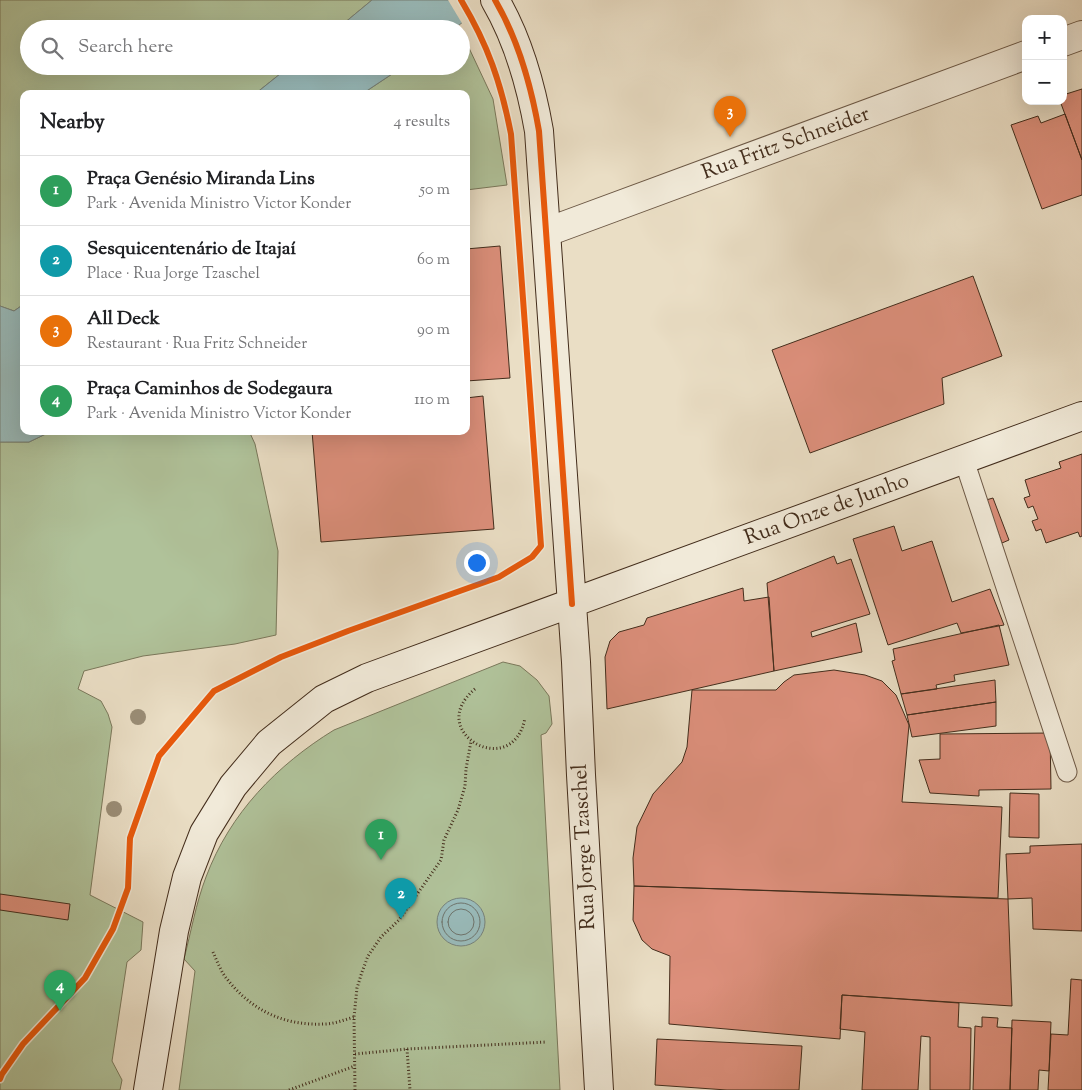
<!DOCTYPE html>
<html lang="en">
<head>
<meta charset="utf-8">
<style>
	:root { --surface:#fff; --page:#f6f6f6; --text:#202124; --muted:#757577; --line:#e0e0e0; --accent:#0b8043 }
	body { margin:0; font-family:"Sorts Mill Goudy",serif; background:var(--page); color:var(--text) }
	.controls { position:absolute; right:15px; top:15px; display:grid; overflow:hidden; border-radius:10px; box-shadow:0 5px 20px #0002 }
	.controls button { width:45px; height:45px; display:grid; place-items:center; padding:0; border:0; border-bottom:1px solid var(--line); background:var(--surface); color:var(--text); font:25px sans-serif }
	.you { position:absolute; left:476px; top:562px; width:18px; height:18px; margin:-12px; border:4px solid #fff; border-radius:50%; background:#1a73e8; box-shadow:0 0 0 8px #1a73e833 }
	.badge { display:grid; place-items:center; width:32px; height:32px; border-radius:50%; background:var(--accent); color:#fff; font-size:16px; font-weight:700 }
	.pin { position:absolute; translate:-50% -41px; filter:drop-shadow(0 1px 2px #0008) }
	.pin::after { content:''; position:absolute; top:26px; width:18px; height:15px; background:inherit; clip-path:polygon(0 0,100% 0,50% 100%) }
	.list { margin:0; padding:0; list-style:none }
	h2 { display:flex; justify-content:space-between; align-items:center; height:65px; margin:0; padding:0 20px; font-size:21px }
	h2 small { font-size:16px; font-weight:400; color:var(--muted) }
	.list li { display:grid; grid-template-columns:32px 1fr auto; gap:15px; align-items:center; box-sizing:border-box; height:70px; padding:0 20px; border-top:1px solid var(--line) }
	.list b { display:block; font-size:19px; white-space:nowrap }
	.list p { margin:0; font-size:16px; white-space:nowrap; color:var(--muted) }
	.list em { font-size:16px; font-style:normal; color:var(--muted) }
	.icon { flex:none; width:28px; height:28px; fill:none; stroke:currentColor; stroke-width:2; stroke-linecap:round; stroke-linejoin:round }
	.map { position:relative; flex:none; width:1082px; height:1090px; overflow:hidden }
	.search { position:absolute; background:var(--surface); box-shadow:0 5px 20px #0002; left:20px; top:20px; width:450px; height:55px; display:flex; align-items:center; gap:12px; box-sizing:border-box; padding:0 18px; border-radius:28px; color:var(--muted); font-size:19px }
	.panel { position:absolute; background:var(--surface); box-shadow:0 5px 20px #0002; left:20px; top:90px; width:450px; height:345px; border-radius:10px }
	.map>svg:first-child { display:block }
</style>
</head>
<body>
<div class="map">
<svg width="1082" height="1090" viewBox="0 0 1082 1090">
	<rect width="100%" height="100%" fill="#eadec5"/>
	<filter id="stains"><feTurbulence type="fractalNoise" baseFrequency=".004" numOctaves="4"/><feColorMatrix values="0 0 0 0 .2 0 0 0 0 .09 0 0 0 0 .02 0 0 0 .5 -.17"/></filter>
	<radialGradient id="worn" r=".72"><stop offset=".6" stop-color="#630" stop-opacity="0"/><stop offset="1" stop-color="#630" stop-opacity=".3"/></radialGradient>
	<path fill="#b0c29a" stroke="#7a785b" d="M0 0H372L337 29H29V66H290L255 94H24V304L14 311 0 306Z
		M461 31 493 99 507 185 466 190V94H362L404 66H461Z
		M52 431H249L255 444 278 551 276 635 235 644 143 656 84 671 78 689 101 701 108 714 112 727 90 895 143 922 141 950 127 962 112 1061 122 1080 120 1090H0V442H29Z
		M503 662 520 666 537 680 549 696 552 724 546 733 541 735 560 1090H179L195 971 184 959C191 932 196 903 206 877 230 813 277 765 334 730Z"/>
	<path fill="#9bb" stroke="#77827b" d="M372 0H491L454 29H337Z
		M290 66H404L362 94H255Z
		M24 304V431H52L29 442H0V306L14 311Z
		M437 922a24 24 0 1 1 48 0a24 24 0 1 1-48 0Z"/>
	<path fill="#eadec5" d="M448 0H494L463 25Z"/>
	<g fill="none" stroke-linecap="round" stroke-linejoin="round">
		<path stroke="#6e746c" stroke-width="1" d="M442 922a19 19 0 1 1 38 0a19 19 0 1 1-38 0Z
			M448 922a13 13 0 1 1 26 0a13 13 0 1 1-26 0Z"/>
	</g>
	<path fill="#dc8f7b" stroke="#432d1c" d="M1082 89V160L1060 101H1063V95Z
		M1065 114 1082 160V195L1042 209 1011 125 1038 116 1041 123Z
		M500 246 510 378 466 381V249Z
		M973 276 1002 356 942 378 944 404 810 453 772 350Z
		M483 396 494 529 321 542 312 431H466V398Z
		M1082 454V536L1080 537 1078 532 1046 543 1041 529 1036 531 1032 521 1038 519 1033 506 1028 508 1024 498 1030 496 1025 480 1061 468 1059 462Z
		M993 498 1009 540 1002 543 986 500Z
		M894 526 902 551 932 541 952 602 990 589 1004 625 961 633 957 623 888 645 853 539Z
		M834 556 837 564 851 559 870 614 811 632 812 637 856 623 862 652 774 671 767 583Z
		M743 588 744 601 769 597 774 671 607 709 605 657 610 641 619 632 644 625 647 618Z
		M999 625 1009 665 954 675 955 681 936 685 937 689 901 694 892 661 895 660 893 649Z
		M834 670 865 675 882 681 896 695 909 725 902 802 1002 807 998 898 634 886 633 858 637 827 653 794 682 762 687 747 692 690H776L784 682 794 675Z
		M995 680 996 702 907 715 901 694Z
		M996 702V726L912 737 907 715Z
		M1050 733 1051 789 979 790V796L930 793 919 760 940 759V734Z
		M1010 793 1039 794V838L1009 837Z
		M1082 844V931L1033 929 1032 898 1008 899 1006 854 1030 853V846Z
		M634 886 1008 899 1012 1006 842 995 840 1039 669 1024 670 956 652 949 642 940 633 920Z
		M0 894 70 904 68 920 0 910Z
		M1071 979 1082 980V1090H1048L1051 1034 1068 1035Z
		M842 995 959 1003 958 1027 971 1028 970 1090H930V1037L921 1036 918 1090H862L865 1032 840 1029Z
		M982 1017 998 1018 997 1027 1012 1028 1010 1090H973L975 1026 982 1027Z
		M1012 1020 1051 1022 1049 1071 1039 1070 1038 1090H1010Z
		M657 1039 802 1046 799 1090H727L655 1085Z"/>
	<g fill="none" stroke-linecap="round" stroke-linejoin="round">
		<g stroke="#6d5946" stroke-width="21">
			<path id="lane" d="M964 460 1067 772"/>
		</g>
		<g stroke="#6d5946" stroke-width="30">
			<path id="street" d="M1063 42 1082 35
				M547 232 1026 55"/>
		</g>
		<g stroke="#432d1c" stroke-width="30">
			<path id="secondary" d="M495 0C519 41 531 85 539 131L576 662 581 775 599 1090
				M148 1090 174 931 187 877 204 833 233 786 269 743 324 699 367 678 1082 416"/>
		</g>
		<path stroke="#432d1c" stroke-width="3" stroke-dasharray="1 2.5" stroke-linecap="butt" d="M475 689C423 732 513 782 525 718
			M213 952C217 961 221 972 227 979 251 1010 284 1026 324 1024 334 1024 344 1020 354 1017
			M407 1049 410 1090
			M355 1054 407 1049 547 1042
			M289 1090 355 1066
			M355 1090 354 1017 357 988 362 972 368 956 381 937 399 920 441 860 444 840 458 810 465 786 466 769 471 741"/>
		<use href="#lane" stroke="#f1ead9" stroke-width="19"/>
		<use href="#street" stroke="#f1ead9" stroke-width="28"/>
		<use href="#secondary" stroke="#f1ead9" stroke-width="28"/>
		<g stroke="#f1ead9" stroke-width="9">
			<path id="cycleway" d="M495 0C519 41 531 85 539 131L572 604
				M0 1079 2 1074 23 1044 85 978 113 929 128 888 130 838 159 756 214 691 281 657 348 631 499 577 532 557 541 546 511 134C501 83 488 45 461 0"/>
		</g>
		<use href="#cycleway" stroke="#e8590c" stroke-width="6"/>
	</g>
	<g fill="#9a8d76">
		<circle cx="138" cy="717" r="8"/>
		<circle cx="114" cy="809" r="8"/>
	</g>
	<g text-anchor="middle" dominant-baseline="central" stroke-width="4" stroke-linejoin="round" paint-order="stroke">
		<g font-size="21" fill="#432d1c" stroke="#f1ead9">
			<text transform="translate(786 144) rotate(-20)">Rua Fritz Schneider</text>
			<text transform="translate(827 510) rotate(-20)">Rua Onze de Junho</text>
			<text transform="translate(585 847) rotate(-93)">Rua Jorge Tzaschel</text>
		</g>
	</g>
	<rect width="100%" height="100%" filter="url(#stains)"/>
	<rect width="100%" height="100%" fill="url(#worn)"/>
</svg>
<div class="controls">
<button>+</button>
<button>−</button>
</div>
<div class="you"></div>
<div class="pin badge" style="left:381px;top:860px;background:#2e9e5b">1</div>
<div class="pin badge" style="left:401px;top:919px;background:#0f9aa8">2</div>
<div class="pin badge" style="left:730px;top:137px;background:#e8710a">3</div>
<div class="pin badge" style="left:60px;top:1011px;background:#2e9e5b">4</div>
<div class="search"><svg class="icon" aria-label="search" viewBox="0 0 24 24"><circle cx="10" cy="10" r="6"/><path d="M15 15l6 6"/></svg>Search here</div>
<section class="panel">
<h2>Nearby<small>4 results</small></h2>
<ul class="list">
<li><span class="badge" style="background:#2e9e5b">1</span><div><b>Praça Genésio Miranda Lins</b><p>Park · Avenida Ministro Victor Konder</p></div><em>50 m</em></li>
<li><span class="badge" style="background:#0f9aa8">2</span><div><b>Sesquicentenário de Itajaí</b><p>Place · Rua Jorge Tzaschel</p></div><em>60 m</em></li>
<li><span class="badge" style="background:#e8710a">3</span><div><b>All Deck</b><p>Restaurant · Rua Fritz Schneider</p></div><em>90 m</em></li>
<li><span class="badge" style="background:#2e9e5b">4</span><div><b>Praça Caminhos de Sodegaura</b><p>Park · Avenida Ministro Victor Konder</p></div><em>110 m</em></li>
</ul>
</section>
</div>
</body>
</html>
